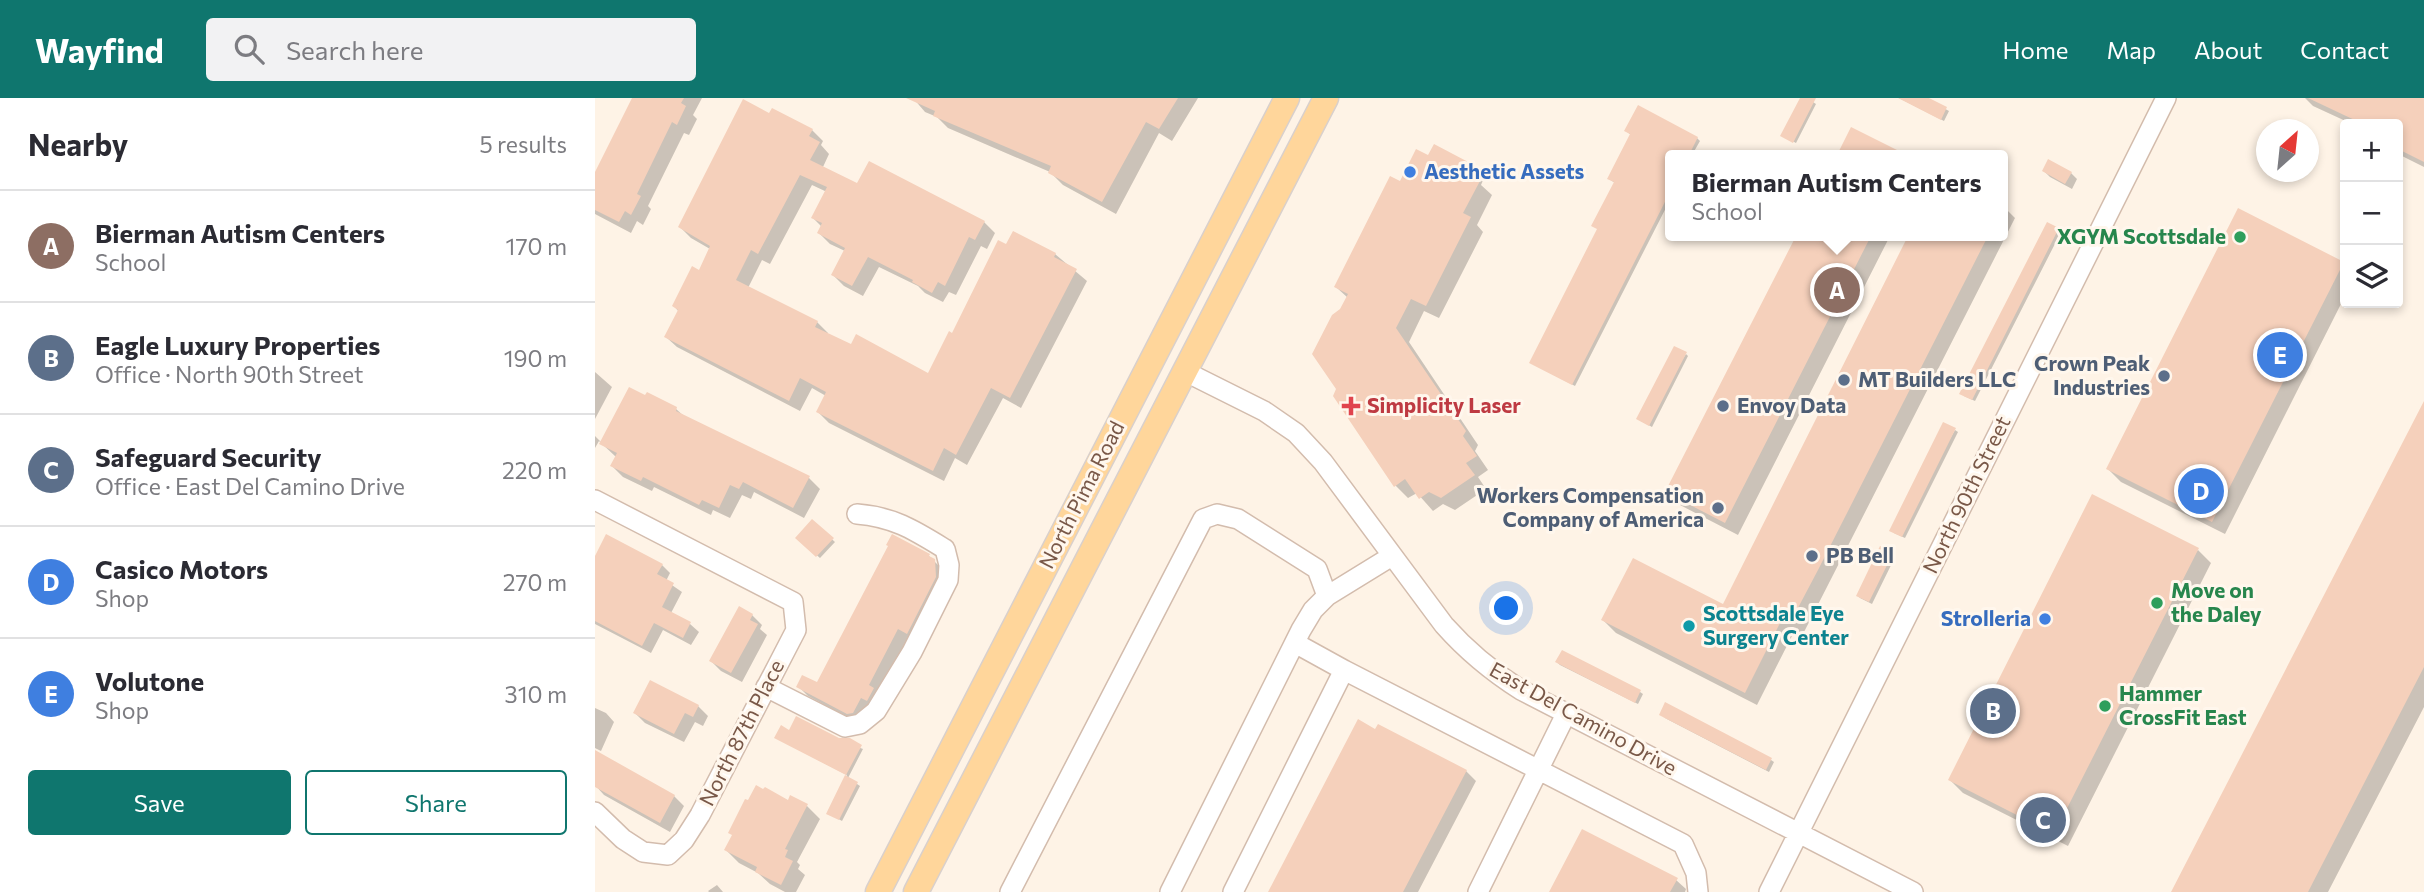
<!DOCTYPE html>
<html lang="en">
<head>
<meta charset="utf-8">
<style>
  :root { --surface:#fff; --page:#f2f2f3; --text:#2b2b33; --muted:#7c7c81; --line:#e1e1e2; --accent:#0f766e }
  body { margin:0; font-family:Commissioner,sans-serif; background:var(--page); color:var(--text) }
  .controls { position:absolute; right:21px; top:21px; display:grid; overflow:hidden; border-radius:7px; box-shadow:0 4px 10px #0003 }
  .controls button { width:63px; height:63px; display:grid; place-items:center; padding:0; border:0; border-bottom:2px solid var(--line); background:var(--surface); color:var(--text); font:35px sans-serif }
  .compass { position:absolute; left:1661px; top:21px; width:63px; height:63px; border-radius:50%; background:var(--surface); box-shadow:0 4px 10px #0003; rotate:27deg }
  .you { position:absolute; left:912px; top:511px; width:24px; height:24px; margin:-18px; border:5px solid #fff; border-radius:50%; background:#1a73e8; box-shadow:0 0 0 10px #1a73e833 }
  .badge { display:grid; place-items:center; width:46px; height:46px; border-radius:50%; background:var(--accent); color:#fff; font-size:23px; font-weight:700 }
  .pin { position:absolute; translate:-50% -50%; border:4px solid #fff; box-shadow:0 2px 7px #0006 }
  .popup { position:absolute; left:1070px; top:52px; width:343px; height:91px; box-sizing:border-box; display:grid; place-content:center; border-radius:7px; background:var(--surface); filter:drop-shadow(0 2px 5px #0005); font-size:23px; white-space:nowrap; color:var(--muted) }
  .popup b { font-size:26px; color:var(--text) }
  .popup::after { content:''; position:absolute; left:50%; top:100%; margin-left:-14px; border:14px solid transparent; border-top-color:var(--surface) }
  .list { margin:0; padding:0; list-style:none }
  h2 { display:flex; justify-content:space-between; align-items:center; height:91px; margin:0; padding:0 28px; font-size:30px }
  h2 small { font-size:23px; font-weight:400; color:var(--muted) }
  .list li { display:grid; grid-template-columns:46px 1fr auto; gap:21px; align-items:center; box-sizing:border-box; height:112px; padding:0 28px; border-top:2px solid var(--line) }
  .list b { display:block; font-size:26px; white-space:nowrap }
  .list p { margin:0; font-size:23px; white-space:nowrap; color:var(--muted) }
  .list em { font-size:23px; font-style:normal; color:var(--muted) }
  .actions { display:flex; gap:14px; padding:21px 28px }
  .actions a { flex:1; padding:16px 0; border:2px solid var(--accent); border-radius:7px; text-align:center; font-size:24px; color:var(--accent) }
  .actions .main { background:var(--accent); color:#fff }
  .icon { flex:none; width:38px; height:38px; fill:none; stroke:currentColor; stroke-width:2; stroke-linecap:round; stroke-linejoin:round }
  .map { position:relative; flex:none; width:1829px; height:794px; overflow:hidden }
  header { display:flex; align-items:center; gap:42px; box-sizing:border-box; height:98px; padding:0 35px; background:var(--accent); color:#fff }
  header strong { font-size:33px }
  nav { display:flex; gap:38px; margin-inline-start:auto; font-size:24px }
  .search { width:490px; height:63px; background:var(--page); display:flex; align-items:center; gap:18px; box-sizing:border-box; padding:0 24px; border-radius:7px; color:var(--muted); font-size:26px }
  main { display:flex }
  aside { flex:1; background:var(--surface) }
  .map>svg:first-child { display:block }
  .shadow { fill:#0003 }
  .building { fill:#f5d0bb }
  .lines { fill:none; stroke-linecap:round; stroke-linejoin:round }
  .minor-casing { stroke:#d3bcad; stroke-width:22 }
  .major-casing { stroke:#d9d0cc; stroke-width:27 }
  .minor { stroke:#fff; stroke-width:19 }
  .major { stroke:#ffd69b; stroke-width:24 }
  .shop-dot { fill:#3f7fe0; stroke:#fff7ed; stroke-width:2.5 }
  .leisure-dot { fill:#2e9e5b; stroke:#fff7ed; stroke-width:2.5 }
  .service-dot { fill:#5c6f8a; stroke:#fff7ed; stroke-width:2.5 }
  .health-dot { fill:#e0444e; stroke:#fff7ed; stroke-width:2.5 }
  .culture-dot { fill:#0f9aa8; stroke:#fff7ed; stroke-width:2.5 }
  .labels { text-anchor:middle; stroke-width:6; stroke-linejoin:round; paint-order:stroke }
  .shop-label { font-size:21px; font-weight:bold; fill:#366cbe; stroke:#fff7ed; text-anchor:start }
  .leisure-label { font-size:21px; font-weight:bold; fill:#27864d; stroke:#fff7ed; text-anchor:start }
  .service-label { font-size:21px; font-weight:bold; fill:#4e5e75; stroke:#fff7ed; text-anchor:start }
  .health-label { font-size:21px; font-weight:bold; fill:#be3a42; stroke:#fff7ed; text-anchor:start }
  .street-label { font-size:21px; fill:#795848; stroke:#fff7ed }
  .culture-label { font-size:21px; font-weight:bold; fill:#0d838f; stroke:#fff7ed; text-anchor:start }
</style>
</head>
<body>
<header>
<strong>Wayfind</strong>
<div class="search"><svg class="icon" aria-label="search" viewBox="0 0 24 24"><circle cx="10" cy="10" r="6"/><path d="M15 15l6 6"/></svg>Search here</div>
<nav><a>Home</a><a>Map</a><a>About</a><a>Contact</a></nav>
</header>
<main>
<aside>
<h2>Nearby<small>5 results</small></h2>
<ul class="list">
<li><span class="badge" style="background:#8d6e63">A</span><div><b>Bierman Autism Centers</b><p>School</p></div><em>170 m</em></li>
<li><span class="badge" style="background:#5c6f8a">B</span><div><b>Eagle Luxury Properties</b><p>Office · North 90th Street</p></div><em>190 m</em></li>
<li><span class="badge" style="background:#5c6f8a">C</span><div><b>Safeguard Security</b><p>Office · East Del Camino Drive</p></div><em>220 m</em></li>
<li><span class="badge" style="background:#3f7fe0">D</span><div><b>Casico Motors</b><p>Shop</p></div><em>270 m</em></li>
<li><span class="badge" style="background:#3f7fe0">E</span><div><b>Volutone</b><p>Shop</p></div><em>310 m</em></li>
</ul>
<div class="actions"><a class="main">Save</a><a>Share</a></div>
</aside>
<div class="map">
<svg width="1829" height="794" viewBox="0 0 1829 794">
  <rect width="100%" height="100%" fill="#fef3e6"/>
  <path class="shadow" d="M39 0H107L98 17 102 21 94 37 89 35 53 108 56 111 48 127 42 123 36 135 0 116V78Z
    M318 0H603L577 43 564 35 521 116 468 87 455 74 353 30 342 19 330 14Z
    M1207 0H1212L1221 6 1201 45 1188 38Z
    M1304 0H1330L1354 13 1349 23Z
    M1710 0H1829V69L1803 56V26H1757L1718 8Z
    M175 17 217 32 228 43 226 47 234 56 228 69 263 88 389 124 400 135 392 151 386 148 361 197 354 194 348 204 330 195 323 188 284 169 268 198 249 188 238 177 250 153 235 146 224 135 227 129 218 120 232 94 217 87 175 166 167 162 153 190 222 224 233 235 232 237 333 278 358 237 460 156 492 183 426 310 408 300 372 367 360 360 349 383 234 325 223 314 231 298 217 290 205 313 82 249 71 239 84 214 79 208 104 174 115 151 96 140 85 129Z
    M1031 33 1102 40 1105 43 1097 57H1076V100L980 288 936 265 1004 132 1020 85 1014 81 1036 37Z
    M834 60 876 67 889 80 886 87 897 97 882 127 888 134 844 220 829 213 814 244 883 347 880 353 893 372 883 379 891 391 860 412 848 406 838 413 822 395 813 400 800 387 743 291 746 212 753 200 741 189 806 86Z
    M1449 73 1476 75 1482 81 1477 91 1455 79Z
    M1408 108 1420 120 1208 536 1200 532 1162 607 1021 535 1008 522 1129 508 1315 138H1408Z
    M1453 126 1466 134 1380 303 1369 298Z
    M1203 138H1295L1143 437 1085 407 1072 394Z
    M1748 165 1750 168V198L1630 436 1526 384 1513 371Z
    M1091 256 1093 258 1057 329 1046 323Z
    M0 274 17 289 0 321Z
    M1829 307V609L1733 794H1578Z
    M81 311 90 319 214 380 225 391 209 420 159 394 156 401 147 397 135 420 118 412 116 417 59 389 57 393 28 379 17 368 21 359 4 343 0 350V338L6 344Z
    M1360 332 1363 334 1310 440 1299 435Z
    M217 423 240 444 225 460 202 440Z
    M1603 452 1616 465 1473 748 1368 695 1355 682Z
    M1297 456 1300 459 1277 506 1265 500 1263 498Z
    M334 458 349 473 322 545 313 540 283 597 263 625 213 598 203 588 222 587Z
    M0 461 67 467 75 475 71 483 87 494 76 515 95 526 104 534 96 547 68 532 56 555 0 526Z
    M144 510 157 517 167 527 165 531 172 537 147 584 126 573 116 563Z
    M967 554 1045 594 1048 596 1043 606 965 567 962 564Z
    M103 608 113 618 108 628 100 624 89 644 50 625 40 615Z
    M0 610 11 615 19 624 6 653 0 650Z
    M1068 619 1176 662 1179 664 1174 674Z
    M781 633 871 673 881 683 823 794H675Z
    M195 634 244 642 268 651 253 680 265 688 247 723 233 715 252 677 181 640Z
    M0 687 79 698 89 708 75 734 9 697Z
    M194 704 212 708 225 721 202 764 205 767 203 771 210 777 201 794H190L175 786 163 775 144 765 131 752Z
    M1081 782 1091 791 1090 794H956Z
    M122 787 128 794H114L113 793Z"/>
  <path class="building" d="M37 0H89L86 5 91 8 82 27 77 24 42 96 46 98 36 117 30 113 24 124 0 112V74Z
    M311 0H583L564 31 551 24 507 104 453 75 456 68 338 18 340 13Z
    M1205 0H1221L1198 45 1185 38Z
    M1303 0H1334L1352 9 1346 22Z
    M1713 0H1829V64L1803 51V26H1768Z
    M148 1 174 15 177 10 218 31 214 38 225 44 215 62 262 85 274 63 390 123 380 142 374 139 350 188 343 184 337 195 317 184 318 182 273 159 257 188 236 177 250 150 222 135 227 125 216 120 232 89 205 77 163 156 156 152 141 182 223 223 220 229 256 246 261 236 333 275 354 233 357 235 403 142 411 146 418 133 461 155 459 159 482 171 415 300 396 290 361 357 349 350 338 373 221 314 231 294 205 280 194 303 69 239 83 212 77 208 97 168 104 172 115 148 83 129Z
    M1043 7 1103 39 1094 57H1076V92L977 287 934 265 1002 131 996 128 1019 84 1012 81 1035 36 1029 33Z
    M1256 29 1312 57H1242Z
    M839 46 877 66 872 77 885 83 868 115 876 119 831 208 816 201 801 230 871 333 868 338 882 358 871 365 880 377 846 400 834 394 824 401 810 381 799 389 738 298 741 291 717 256 737 217 745 211 753 196 739 189 795 78 805 83 821 51 833 57Z
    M1453 61 1477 74 1470 86 1447 73Z
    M1643 110 1749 164 1617 424 1511 371Z
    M1452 124 1464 130 1377 302 1364 296Z
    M1201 138H1276L1130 425 1070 394Z
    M1313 138H1393L1223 472 1195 525 1187 521 1150 595 1006 522 1038 460 1128 506Z
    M1079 248 1092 254 1054 328 1041 321Z
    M34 289 50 297 52 294 82 309 81 313 215 378 198 410 148 384 144 391 135 387 124 410 107 402 104 407 48 379 46 383 15 368 22 355 4 346Z
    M1829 303V569L1713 794H1576Z
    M1348 324 1361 330 1307 439 1294 433Z
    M1497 396 1604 450 1459 736 1353 682Z
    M217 421 239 440 221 459 200 440Z
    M11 436 68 466 62 476 79 485 67 509 96 524 88 540 59 525 47 548 0 523V458Z
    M297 436 335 456 334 458 340 461 341 479 312 536 303 531 274 587 279 590 272 603 266 600 258 615 252 616 201 589 207 577 222 584 293 448 291 447Z
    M1285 448 1298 455 1274 504 1261 498Z
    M144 508 158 516 155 522 163 526 136 575 114 563Z
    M967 552 1046 592 1040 605 960 564Z
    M55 582 104 607 98 619 90 615 79 636 38 615Z
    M1070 604 1177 660 1171 672 1064 617Z
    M201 618 244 640H255L267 647 251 677 179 640 186 627 194 632Z
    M763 621 780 631 783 626 872 672 808 794H673Z
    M0 652 80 697 65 725 0 689Z
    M250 677 263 684 244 722 231 716Z
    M161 687 168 691 170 689 193 702 195 697 213 706 190 751 193 752 190 759 198 763 186 787 160 774 162 769 129 752 137 737 133 735 150 701 153 702Z
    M987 731 1083 780 1075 794H954Z"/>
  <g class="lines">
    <defs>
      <path id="minor" d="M589 273 669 313 701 335 728 364 849 527C872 553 896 573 926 592L1318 794
        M0 402 198 504 201 532 105 717 89 742 73 757 48 754 28 741 0 714
        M732 498 797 458
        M700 545 749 572
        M171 589 250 629 265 626 281 613 317 554 353 482 354 467 350 451C319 432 299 419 262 416
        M415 794 608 421 622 416 643 421 722 471 732 498 718 512 706 532 575 794
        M638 794 749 572 1088 746 1101 775 1103 794
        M883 794 971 616
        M1174 794 1571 0"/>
      <path id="major" d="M283 794 692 0
        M321 794 731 0"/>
    </defs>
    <use href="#minor" class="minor-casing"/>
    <use href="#major" class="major-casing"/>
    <use href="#minor" class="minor"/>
    <use href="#major" class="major"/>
  </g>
  <g class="shop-dot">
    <circle cx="815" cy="74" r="7"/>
    <circle cx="1450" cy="521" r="7"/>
  </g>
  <g class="leisure-dot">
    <circle cx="1645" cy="139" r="7"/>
    <circle cx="1562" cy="505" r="7"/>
    <circle cx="1510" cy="608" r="7"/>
  </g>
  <g class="service-dot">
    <circle cx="1569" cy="278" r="7"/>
    <circle cx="1249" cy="282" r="7"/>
    <circle cx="1128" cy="308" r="7"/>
    <circle cx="1123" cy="410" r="7"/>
    <circle cx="1217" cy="458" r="7"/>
  </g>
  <path class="health-dot" d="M752.5 297.5h7v7h7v7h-7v7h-7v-7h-7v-7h7z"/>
  <circle class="culture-dot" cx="1094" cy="528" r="7"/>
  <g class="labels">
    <g class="shop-label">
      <text x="829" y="81">Aesthetic Assets</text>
      <text x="1436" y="528" text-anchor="end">Strolleria</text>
    </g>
    <g class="leisure-label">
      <text x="1631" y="146" text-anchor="end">XGYM Scottsdale</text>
      <text x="1576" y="500">Move on<tspan x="1576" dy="24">the Daley</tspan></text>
      <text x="1524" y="603">Hammer<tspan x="1524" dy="24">CrossFit East</tspan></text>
    </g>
    <g class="service-label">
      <text x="1555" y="273" text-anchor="end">Crown Peak<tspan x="1555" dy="24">Industries</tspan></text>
      <text x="1263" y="289">MT Builders LLC</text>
      <text x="1142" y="315">Envoy Data</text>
      <text x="1109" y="405" text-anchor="end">Workers Compensation<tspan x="1109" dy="24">Company of America</tspan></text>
      <text x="1231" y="465">PB Bell</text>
    </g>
    <g class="health-label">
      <text x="772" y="315">Simplicity Laser</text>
    </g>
    <g class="street-label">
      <text transform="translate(487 397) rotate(-63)" y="7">North Pima Road</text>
      <text transform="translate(1372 397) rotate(-64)" y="7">North 90th Street</text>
      <text transform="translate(988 621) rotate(29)" y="7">East Del Camino Drive</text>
      <text transform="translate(147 635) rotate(-63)" y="7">North 87th Place</text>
    </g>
    <g class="culture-label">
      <text x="1108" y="523">Scottsdale Eye<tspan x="1108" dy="24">Surgery Center</tspan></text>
    </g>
  </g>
</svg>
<div class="controls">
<button>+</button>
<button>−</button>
<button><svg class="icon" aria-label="layers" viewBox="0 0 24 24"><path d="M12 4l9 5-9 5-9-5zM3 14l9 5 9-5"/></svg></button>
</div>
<svg class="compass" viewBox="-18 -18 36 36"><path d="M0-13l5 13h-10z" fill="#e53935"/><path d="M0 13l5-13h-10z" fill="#7c7c81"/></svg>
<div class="you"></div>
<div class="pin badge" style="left:1242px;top:192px;background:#8d6e63">A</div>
<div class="popup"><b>Bierman Autism Centers</b>School</div>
<div class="pin badge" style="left:1398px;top:613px;background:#5c6f8a">B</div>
<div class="pin badge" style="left:1448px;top:722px;background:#5c6f8a">C</div>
<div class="pin badge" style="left:1606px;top:393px;background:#3f7fe0">D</div>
<div class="pin badge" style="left:1685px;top:257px;background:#3f7fe0">E</div>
</div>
</main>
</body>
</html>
